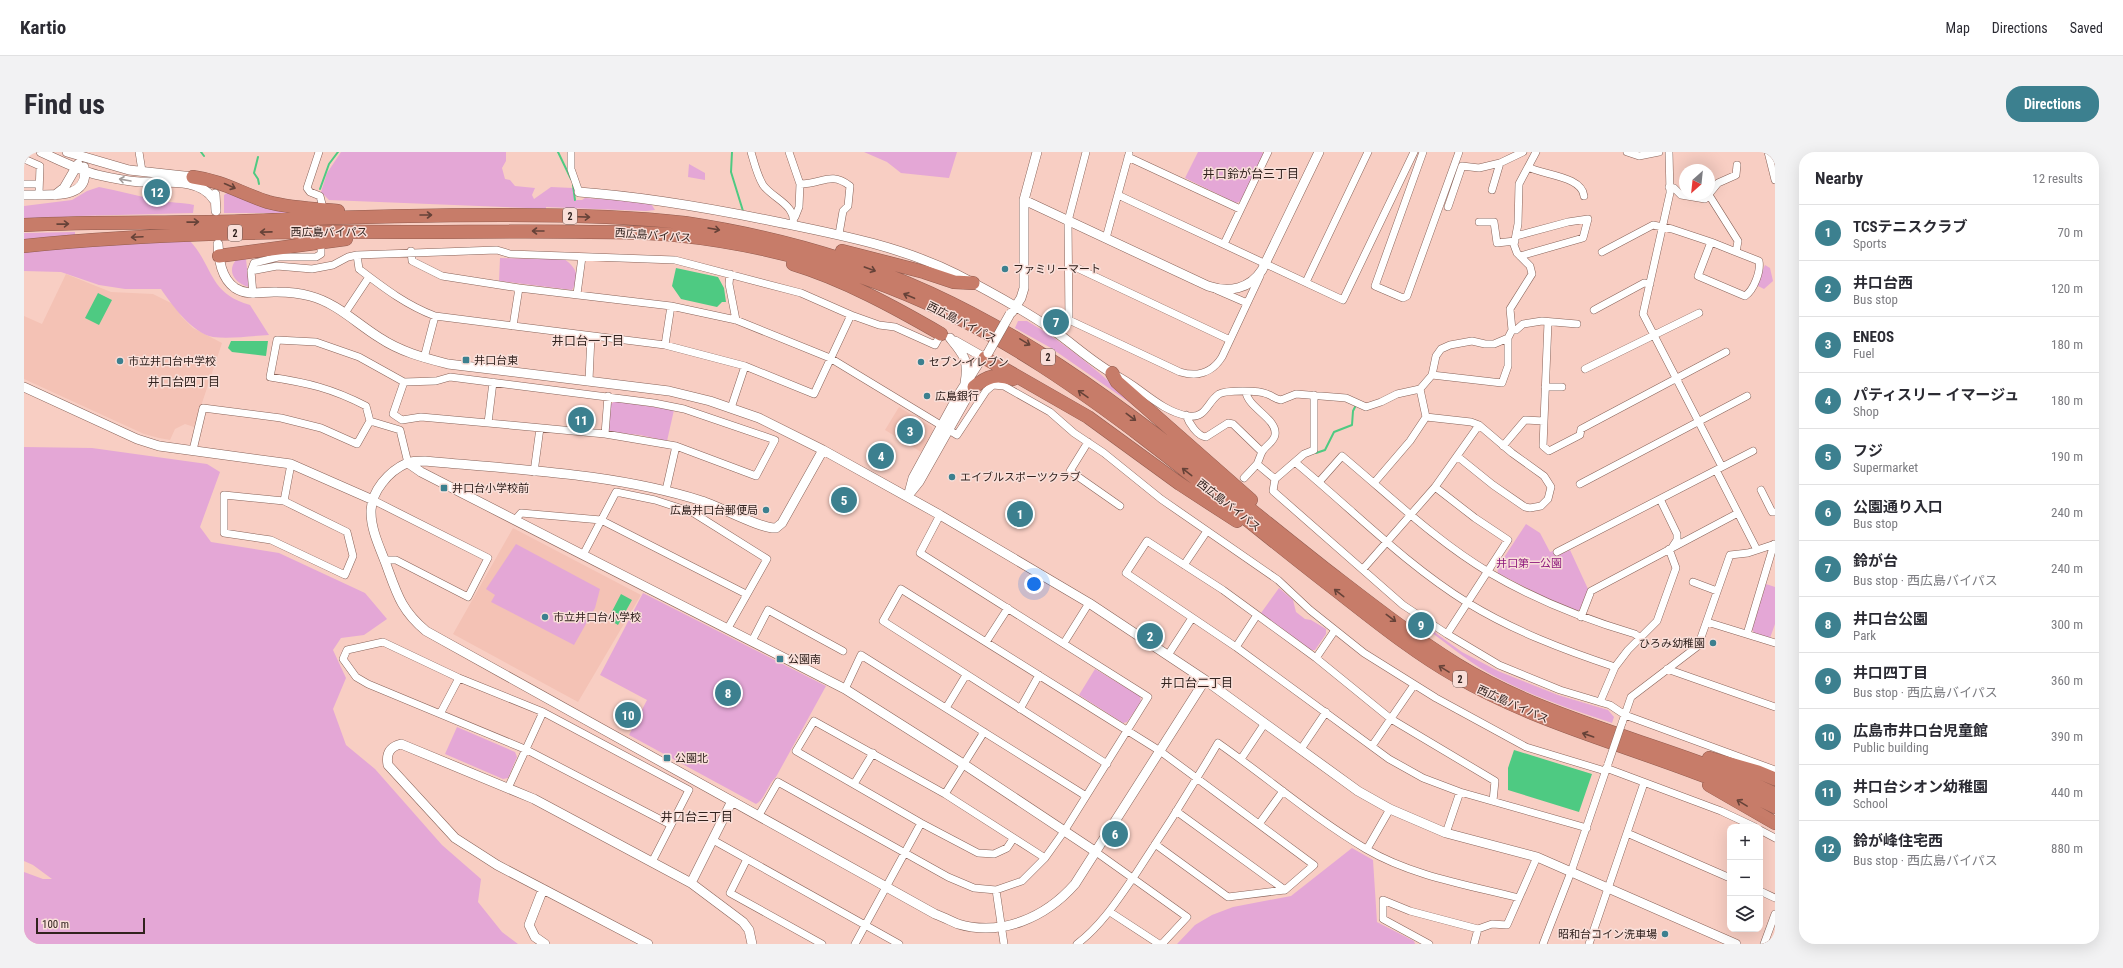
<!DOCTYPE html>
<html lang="en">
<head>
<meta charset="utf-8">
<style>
  :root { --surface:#fff; --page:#f2f2f3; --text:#2b2b33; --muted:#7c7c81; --line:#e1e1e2; --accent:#3c808f }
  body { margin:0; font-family:"Roboto Condensed","Noto Sans JP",sans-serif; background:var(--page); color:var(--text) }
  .controls { position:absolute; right:12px; bottom:12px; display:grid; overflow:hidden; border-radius:8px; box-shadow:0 4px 16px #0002 }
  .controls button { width:36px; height:36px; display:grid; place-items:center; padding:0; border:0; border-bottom:1px solid var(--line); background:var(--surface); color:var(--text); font:20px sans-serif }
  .compass { position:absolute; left:1655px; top:12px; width:36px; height:36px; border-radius:50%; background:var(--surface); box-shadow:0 4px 16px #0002; rotate:207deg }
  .scale { position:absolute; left:12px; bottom:10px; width:109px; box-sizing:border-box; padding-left:4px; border:2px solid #31221e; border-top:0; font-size:11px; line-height:14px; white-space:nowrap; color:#31221e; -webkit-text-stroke:3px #f9dfd9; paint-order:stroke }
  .you { position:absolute; left:1010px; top:432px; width:14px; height:14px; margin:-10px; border:3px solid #fff; border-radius:50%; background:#1a73e8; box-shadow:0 0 0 6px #1a73e833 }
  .badge { display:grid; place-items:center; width:26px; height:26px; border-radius:50%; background:var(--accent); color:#fff; font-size:13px; font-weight:700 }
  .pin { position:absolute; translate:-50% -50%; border:2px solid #fff; box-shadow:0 1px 4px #0006 }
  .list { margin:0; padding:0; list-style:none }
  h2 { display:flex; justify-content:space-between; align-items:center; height:52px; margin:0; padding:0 16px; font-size:17px }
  h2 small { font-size:13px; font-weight:400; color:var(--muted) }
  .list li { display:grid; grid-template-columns:26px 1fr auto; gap:12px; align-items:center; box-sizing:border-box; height:56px; padding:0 16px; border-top:1px solid var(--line) }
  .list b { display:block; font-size:15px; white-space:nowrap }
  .list p { margin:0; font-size:13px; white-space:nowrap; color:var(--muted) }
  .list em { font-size:13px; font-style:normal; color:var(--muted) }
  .icon { flex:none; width:22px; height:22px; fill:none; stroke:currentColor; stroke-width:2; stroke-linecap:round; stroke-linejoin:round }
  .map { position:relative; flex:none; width:1751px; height:792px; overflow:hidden; border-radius:16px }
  header { display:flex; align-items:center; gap:24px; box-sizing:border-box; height:56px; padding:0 20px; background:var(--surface); border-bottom:1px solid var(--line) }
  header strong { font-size:19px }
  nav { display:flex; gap:22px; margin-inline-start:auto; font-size:14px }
  .intro { display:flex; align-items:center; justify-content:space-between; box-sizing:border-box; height:96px; padding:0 24px }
  h1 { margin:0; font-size:28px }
  .button { padding:10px 18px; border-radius:16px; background:var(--accent); color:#fff; font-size:14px; font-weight:700 }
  main { display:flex; gap:24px; padding:0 24px }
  aside { flex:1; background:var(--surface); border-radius:16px; box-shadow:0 4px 16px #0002 }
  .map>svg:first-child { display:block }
  .built { fill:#f4c2b5 }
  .green { fill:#e4a7d6 }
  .water { fill:#4eca82 }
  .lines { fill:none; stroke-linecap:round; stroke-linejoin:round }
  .stream { stroke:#4eca82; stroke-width:2 }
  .minor-casing { stroke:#886359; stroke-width:8 }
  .tertiary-casing { stroke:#886359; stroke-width:10 }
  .motorway-casing { stroke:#925c4f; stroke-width:14 }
  .minor { stroke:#fff; stroke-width:7 }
  .tertiary { stroke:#fff; stroke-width:9 }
  .motorway { stroke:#c77c69; stroke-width:13 }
  .minor-bridge-casing { stroke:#886359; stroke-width:8; stroke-linecap:butt }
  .tertiary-bridge-casing { stroke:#886359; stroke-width:10; stroke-linecap:butt }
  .minor-bridge { stroke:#fff; stroke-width:7 }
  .tertiary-bridge { stroke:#fff; stroke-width:9 }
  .oneway { stroke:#a29c9a }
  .oneway2 { stroke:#664238 }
  .poi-dot { fill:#3c808f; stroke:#f9dfd9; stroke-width:1.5 }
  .labels { text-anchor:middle; stroke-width:3; stroke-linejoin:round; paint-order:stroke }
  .shield { fill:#f9dfd9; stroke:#6d5b56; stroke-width:1 }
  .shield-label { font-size:10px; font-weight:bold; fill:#31221e }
  .street-label { font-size:11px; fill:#31221e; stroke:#f9dfd9 }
  .poi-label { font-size:11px; fill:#31221e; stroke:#f9dfd9; text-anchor:start }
  .park-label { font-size:11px; fill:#8e1b7e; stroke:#f9dfd9 }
  .neighbourhood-label { font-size:12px; fill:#31221e; stroke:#f9dfd9 }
</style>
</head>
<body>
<header>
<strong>Kartio</strong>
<nav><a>Map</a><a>Directions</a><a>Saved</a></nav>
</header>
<div class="intro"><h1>Find us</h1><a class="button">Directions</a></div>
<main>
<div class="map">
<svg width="1751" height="792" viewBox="0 0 1751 792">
  <rect width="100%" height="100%" fill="#f8cec3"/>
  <path class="built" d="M42 122 87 140 129 142 151 153 157 164 169 176 198 191 170 275 161 272 151 277 146 288 135 286 120 282 0 227V164L18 172Z
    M875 255 908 275 909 280 897 300 861 278Z
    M489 376 617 443 554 550 429 482Z"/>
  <path class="green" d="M317 0H482V9L478 16 481 27 486 28 491 34 511 36 508 43 510 47 527 35 549 36 551 48H558L561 46 626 50 631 58 622 59 522 55V57L504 56 305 48 297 40 303 21Z
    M840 0H933L925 26 877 21 863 10Z
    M1174 0H1238L1240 2 1217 49 1212 51 1161 26Z
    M665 12 681 21V28L664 25Z
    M75 35C96 39 115 44 136 49 147 51 158 50 170 53L169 61 55 64 0 68V54L48 48 63 39Z
    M207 38 284 61H200V43Z
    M51 80V83L0 88V81Z
    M166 89C190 115 184 141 226 153L245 183C227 184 206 187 189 185 168 181 148 153 137 137H101L75 133 37 120 0 119V100L43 95Z
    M476 106 540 107C552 115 557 125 548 138L475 129Z
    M222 107 225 135C212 132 202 120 212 108Z
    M1741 113 1746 116 1749 129 1740 137 1732 133Z
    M994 169H1003C1045 193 1080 224 1115 257L1027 196 991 176Z
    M591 249 650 258 643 289 616 283 586 280 584 276 587 252Z
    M0 295 68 296 183 312 196 320 176 375 187 390 255 401 341 441 363 467 340 483 317 486 309 498 322 526 309 557 322 593 351 617 418 693 457 727 454 750 478 780 494 792H0V720L19 727H28L9 713 0 709Z
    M1502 372 1516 381 1526 400 1529 399 1532 404 1546 398 1564 437 1557 457 1552 459 1518 444 1474 421 1473 416Z
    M492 392 576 437 571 456 550 493 467 450 471 443 462 437Z
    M1742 432 1751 435V472L1746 486 1730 481 1728 477Z
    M1255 436 1269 448 1272 460 1281 467 1287 468 1302 477V482L1291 498H1287L1237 461Z
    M619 441 802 534 752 625C744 632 741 647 732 652L605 583 623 548 576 523Z
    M1406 477 1438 500 1474 519 1534 543 1584 558 1590 565 1588 571C1549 558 1510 545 1472 525 1449 513 1428 496 1407 480Z
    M1071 517 1116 544 1117 550 1103 570 1099 571 1055 543Z
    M433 575 491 600 493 605 484 626 479 627 421 602Z
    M1328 696 1349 708 1353 770 1390 789 1391 792H1153L1171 773 1188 763 1209 755 1267 744Z"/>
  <path class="water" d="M652 116 694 125 700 136 702 150H698L693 155 657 147 648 134Z
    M74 141 88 148 75 173 61 166Z
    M207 189H244L242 204 208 200 204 196Z
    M597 442 608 448 594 473 584 467Z
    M1490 598 1568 622 1555 660 1484 638V616Z"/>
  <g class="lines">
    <path class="stream" d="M177 0 180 4
      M534 0 547 27
      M708 0 707 20 719 59
      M234 5 230 21 234 27 235 32
      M549 33 551 48
      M296 37 305 12 314 0
      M1292 301 1301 298 1310 280 1328 273 1329 259 1332 253"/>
    <defs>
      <path id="minor" d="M115 0 118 19
        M295 0 283 36 286 40 296 44 298 52
        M547 0V17L555 40
        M727 0C730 10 733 23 739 33 749 47 773 53 769 73
        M765 0 776 32 775 55 771 65
        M1062 0 1044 69 1045 168 1156 220C1173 225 1188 221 1198 205L1236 124
        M1399 0 1351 134 1379 146 1383 144 1435 0
        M1603 0 1615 4 1635 0
        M1645 0 1646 41 1619 162 1698 315
        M1744 0 1751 28
        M1104 5 1216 57
        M0 7 16 14 15 42
        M1476 11 1499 0
        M1504 15C1519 23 1558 24 1560 44
        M0 32H15
        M776 32C799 32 806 19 826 34L824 54 819 59 815 82
        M1645 35 1650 36 1657 43 1681 47 1694 31 1712 23 1713 13
        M1094 43 1319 148 1390 0
        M1685 43 1714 89 1712 100 1735 109C1737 119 1730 138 1721 144L1674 124 1687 90 1712 100
        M1424 55 1438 14 1455 16 1476 11 1468 38
        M1455 70H1470L1473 91 1491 89
        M1492 84 1544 70 1564 67 1559 86 1496 104
        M1082 86 1105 2
        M1200 92 1244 0
        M387 99 388 109 418 124 495 136 647 154 712 168 806 206 933 283 962 239 969 233 980 234 1026 260 1050 281 1080 301 1137 347 1254 428 1286 458 1340 501 1412 546 1502 595 1581 619
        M1578 100 1629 73 1648 77 1687 90
        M333 103 335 117C360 136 382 153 411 164L641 193 721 214 790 242 827 163
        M1044 116H1053L1206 188
        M227 119 253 114 288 117 309 113 324 105 333 103 473 98 486 102 651 108 777 141 827 163 855 173 871 175 911 193 917 182
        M706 122 705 132 712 168
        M1282 130 1344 0
        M1193 138 1223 151
        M229 142 227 119 230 111 254 105H292L297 102V95
        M553 142 558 105
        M1570 158 1620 131 1626 132
        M321 161 345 125
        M1524 170 1519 294 1525 299 1556 283 1557 277 1702 200
        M489 174 495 136
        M1488 178H1492L1499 172 1518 169 1553 172
        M641 193 647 154
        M400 206 411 164
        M1561 217 1675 161
        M1090 222C1115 233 1135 259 1164 264 1182 267 1183 250 1195 242 1202 238 1235 238 1243 242 1249 244 1251 247 1257 248L1272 242 1322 246 1342 255 1357 250 1373 242 1396 237 1408 223 1412 204 1417 197 1426 193 1448 189 1461 192H1470L1484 186 1488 178 1486 157 1508 122 1506 114 1493 101 1490 93 1494 72 1495 32 1512 0
        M1408 223 1478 231 1484 214V186
        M565 228 567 184
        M1521 235H1538
        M1222 240C1224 256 1254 267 1251 283 1250 290 1241 294 1238 300 1236 304 1235 308 1233 312L1251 327 1280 302 1290 298V243
        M707 256 721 214
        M1162 263C1165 271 1173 284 1182 285L1204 271 1209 272 1238 300
        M1402 265 1447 270 1455 273 1488 301 1520 324 1527 335 1524 347 1517 354 1506 356 1501 355 1469 333 1433 304
        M346 269 376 278 384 311
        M464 271 469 230
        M581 282 584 244
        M1064 290 1046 319 1096 354
        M1479 294 1501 268 1520 269
        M169 298 179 256 257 266 297 276 333 292 346 269 342 254C307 236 284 231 246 225L253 188 292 190 335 205 380 230 412 229 426 225 630 251 660 257 751 288 732 324 652 294 581 282 464 271 397 265 378 268 369 262 380 230
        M1272 311C1329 358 1381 412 1444 451 1490 479 1540 498 1591 515
        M1692 318 1733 398
        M510 320 516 276
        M1220 326 1233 312
        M1251 327 1249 339 1379 453 1423 482 1475 513 1536 538 1586 553 1601 563 1751 618
        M1295 330 1318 304C1366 344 1412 389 1466 421 1512 448 1560 467 1611 482L1616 486
        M1350 331 1386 289 1402 265 1396 237
        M1556 332 1723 244
        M1411 335 1451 366 1484 388 1423 482
        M642 338 652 294
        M1737 338 1748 360H1751
        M200 343 260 349 323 380 329 404 321 423 247 388 200 381Z
        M1636 347 1653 382V388L1649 394
        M349 348 464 406 444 445 372 408H360
        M260 349 267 312
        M491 368 497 361 577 368 722 442
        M1533 400 1729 299
        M559 403 592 340 631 348 668 360 743 407 704 476
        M1160 413 1183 379
        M1339 417 1411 335 1455 273
        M1669 430 1693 439
        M1557 465 1567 439 1714 361
        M1683 470 1751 491
        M1723 482 1750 392
        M728 489 744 458 819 499
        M962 490 984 456
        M1040 491 1065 451
        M1212 495 1233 463
        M1144 503 1168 466
        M1292 506 1311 478
        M1643 517 1751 555
        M821 537 837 503 1062 644
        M1576 550 1591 515 1604 498 1633 469 1652 416 1645 397
        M922 556 942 523
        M996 557 1015 523
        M416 562 435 526
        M1598 571 1607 545 1674 494 1706 403 1724 401 1751 392
        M1348 594 1390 533
        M1277 597 1302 560
        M1217 607 1241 571
        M1083 612 859 469 877 437 1136 599 1290 713 1261 738 1204 745 1131 692
        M1582 616 1697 659 1731 675
        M830 632 849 601
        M484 636 519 560
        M921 642 960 580
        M1469 649 1471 629 1367 567 1292 506 1199 438 1123 389 1102 421 1212 495 1365 607 1399 626 1436 640 1563 676
        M1152 659 1261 738
        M735 663 754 630 924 725 950 736 972 738 998 729 1021 706 1041 678 1124 545 896 401 916 363
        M1235 672 1259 639
        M1736 678 1751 686
        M1422 681 1436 640
        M1603 681 1706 726
        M989 687 983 696 970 702 954 701 897 671 772 599 790 569 921 642 1021 706
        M689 688 875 792
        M1343 697 1366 657
        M1072 700 1163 765 1138 792
        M723 707 706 741 798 792
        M628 710 665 638 519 560 435 526 359 490 323 498 319 507 332 525 344 532 503 598 647 673
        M972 738 980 792
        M1736 739 1751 746
        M1086 760 1135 792
        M831 792 897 671
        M1053 792C1078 773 1095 746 1113 720 1141 678 1168 635 1194 591 1244 626 1290 666 1342 697 1388 724 1444 733 1495 746
        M1405 792 1359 767V748L1386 759 1454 777 1468 772 1483 773 1513 705
        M1450 792 1454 777
        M1519 792 1547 720 1583 615
        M1565 792 1620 631
        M1740 792 1751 762"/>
      <path id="tertiary" d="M17 0C35 8 54 18 74 23 87 26 102 29 116 30 139 31 176 25 190 48
        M43 0 105 18 169 25 174 27
        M555 40C623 45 691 57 758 71 817 83 878 95 932 122 965 139 998 157 1029 178 1049 192 1067 209 1088 221
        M191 42 192 59
        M0 43C22 42 67 50 60 15
        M31 43 40 36 54 12
        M1000 48 1184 134C1205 141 1226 137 1238 118L1295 0
        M194 92C195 108 197 126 211 136 225 145 238 139 253 140 264 140 275 141 286 144 313 151 333 172 356 186 377 200 401 206 424 212L645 239 686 249 735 266 799 298 916 363 1065 451 1181 528 1334 639 1366 657 1422 681 1513 705 1712 792
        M988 160 997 146 1000 136V48L1013 0
        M926 186C940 203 945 208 941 231
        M931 189 961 206
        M0 235 113 287 135 294 267 312 349 348
        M799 298 758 371 752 376C739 378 695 354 678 349 589 321 494 318 401 309 396 309 388 309 383 311 365 319 347 339 347 360 347 378 356 396 362 412 373 442 377 458 402 479L911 762C919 765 927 769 934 772 978 785 1022 765 1051 732L1181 528
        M384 311 397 320 821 537 941 613 1072 700
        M887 340 895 330 951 231
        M884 345 889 326 935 242 954 212 963 202
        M667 731 708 649
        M519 737 505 773 511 785 521 792
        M624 792 473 713 431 686 364 613C362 602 365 595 377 592L510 647 667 731 719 770 725 778 728 792"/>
      <path id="motorway" d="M169 25C199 29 216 41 244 50 266 56 290 57 314 59
        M0 73C83 69 166 72 249 68 326 65 402 63 479 63 539 63 601 64 661 71 714 79 768 91 820 108 1008 167 1148 297 1300 416 1343 449 1386 483 1432 512 1531 573 1648 592 1751 642
        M0 94C127 81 255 79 383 80 444 80 504 79 565 80 594 80 623 80 651 83 781 96 909 143 1018 214 1120 280 1212 361 1308 435 1348 466 1388 499 1432 524 1532 582 1648 603 1751 655
        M818 99 900 120 930 130 949 131
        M195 104 322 87
        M769 112C819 127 872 156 917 182
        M961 206 1064 265 1156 332 1213 369
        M1088 221 1093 230 1227 348
        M950 235C963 224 973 221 989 227
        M1685 606 1734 620 1751 627
        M1685 633 1751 671"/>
    </defs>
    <use href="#minor" class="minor-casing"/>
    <use href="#tertiary" class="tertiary-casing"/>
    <use href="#motorway" class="motorway-casing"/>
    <use href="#minor" class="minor"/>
    <use href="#tertiary" class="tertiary"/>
    <use href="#motorway" class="motorway"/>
    <defs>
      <path id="minor-bridge" d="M1584 612 1598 571"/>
      <path id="tertiary-bridge" d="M964 201 986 162"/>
    </defs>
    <use href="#minor-bridge" class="minor-bridge-casing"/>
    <use href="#tertiary-bridge" class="tertiary-bridge-casing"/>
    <use href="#minor-bridge" class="minor-bridge"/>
    <use href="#tertiary-bridge" class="tertiary-bridge"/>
  </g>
  <defs><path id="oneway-shaft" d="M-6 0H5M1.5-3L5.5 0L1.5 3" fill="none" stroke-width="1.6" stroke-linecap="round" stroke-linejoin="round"/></defs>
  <use class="oneway" href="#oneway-shaft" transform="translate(101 28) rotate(-170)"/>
  <g class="oneway2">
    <use href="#oneway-shaft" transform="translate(206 34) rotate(24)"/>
    <use href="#oneway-shaft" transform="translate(402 63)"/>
    <use href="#oneway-shaft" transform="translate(560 65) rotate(2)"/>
    <use href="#oneway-shaft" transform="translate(169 70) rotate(-1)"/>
    <use href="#oneway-shaft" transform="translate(39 72) rotate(-1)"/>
    <use href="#oneway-shaft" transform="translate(690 77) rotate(10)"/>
    <use href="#oneway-shaft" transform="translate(514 79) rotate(-180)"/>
    <use href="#oneway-shaft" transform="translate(242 80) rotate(179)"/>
    <use href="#oneway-shaft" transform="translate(113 85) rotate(177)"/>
    <use href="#oneway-shaft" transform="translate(846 117) rotate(20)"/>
    <use href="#oneway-shaft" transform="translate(885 144) rotate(-157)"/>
    <use href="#oneway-shaft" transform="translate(1001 190) rotate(31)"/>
    <use href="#oneway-shaft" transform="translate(1059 242) rotate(-145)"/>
    <use href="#oneway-shaft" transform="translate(1107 265) rotate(37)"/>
    <use href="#oneway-shaft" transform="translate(1163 320) rotate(-142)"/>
    <use href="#oneway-shaft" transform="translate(1315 441) rotate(-142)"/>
    <use href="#oneway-shaft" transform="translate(1367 466) rotate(37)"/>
    <use href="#oneway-shaft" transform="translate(1420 517) rotate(-148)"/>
    <use href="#oneway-shaft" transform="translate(1564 583) rotate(-161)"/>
    <use href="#oneway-shaft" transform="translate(1718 651) rotate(-149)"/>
  </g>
  <g class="poi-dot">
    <circle cx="981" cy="117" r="4"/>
    <rect x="438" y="204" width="8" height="8" rx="2"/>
    <circle cx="96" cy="209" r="4"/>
    <circle cx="897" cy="210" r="4"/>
    <circle cx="903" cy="244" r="4"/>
    <circle cx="928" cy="325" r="4"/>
    <rect x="416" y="332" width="8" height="8" rx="2"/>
    <circle cx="742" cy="358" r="4"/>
    <circle cx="521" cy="465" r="4"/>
    <circle cx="1689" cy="491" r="4"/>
    <rect x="752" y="503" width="8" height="8" rx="2"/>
    <rect x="639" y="602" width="8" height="8" rx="2"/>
    <circle cx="1641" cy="782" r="4"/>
  </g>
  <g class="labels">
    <g class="shield">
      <rect x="539" y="56" width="14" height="16" rx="3"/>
      <rect x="204" y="73" width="14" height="16" rx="3"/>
      <rect x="1017" y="197" width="14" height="16" rx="3"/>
      <rect x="1429" y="519" width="14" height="16" rx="3"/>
    </g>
    <g class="shield-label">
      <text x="546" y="68">2</text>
      <text x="211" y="85">2</text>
      <text x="1024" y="209">2</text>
      <text x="1436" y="531">2</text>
    </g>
    <g class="street-label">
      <text x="305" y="84">西広島バイパス</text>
      <text transform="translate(629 83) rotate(4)" y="4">西広島バイパス</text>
      <text transform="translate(938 170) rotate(27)" y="4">西広島バイパス</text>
      <text transform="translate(1205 353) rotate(38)" y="4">西広島バイパス</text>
      <text transform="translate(1489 552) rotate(24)" y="4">西広島バイパス</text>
    </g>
    <g class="poi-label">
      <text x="989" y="121">ファミリーマート</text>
      <text x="450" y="212">井口台東</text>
      <text x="104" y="213">市立井口台中学校</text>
      <text x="905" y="214">セブン-イレブン</text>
      <text x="911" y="248">広島銀行</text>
      <text x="936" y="329">エイブルスポーツクラブ</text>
      <text x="428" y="340">井口台小学校前</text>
      <text x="734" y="362" text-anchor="end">広島井口台郵便局</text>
      <text x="529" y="469">市立井口台小学校</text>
      <text x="1681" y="495" text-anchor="end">ひろみ幼稚園</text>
      <text x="764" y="511">公園南</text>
      <text x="651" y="610">公園北</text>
      <text x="1633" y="786" text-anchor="end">昭和台コイン洗車場</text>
    </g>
    <g class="park-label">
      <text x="1505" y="415">井口第一公園</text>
    </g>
    <g class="neighbourhood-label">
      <text x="1227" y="26">井口鈴が台三丁目</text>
      <text x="564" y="193">井口台一丁目</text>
      <text x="160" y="234">井口台四丁目</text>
      <text x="1173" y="535">井口台二丁目</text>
      <text x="673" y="669">井口台三丁目</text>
    </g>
  </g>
</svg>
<div class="controls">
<button>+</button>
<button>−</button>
<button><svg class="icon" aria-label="layers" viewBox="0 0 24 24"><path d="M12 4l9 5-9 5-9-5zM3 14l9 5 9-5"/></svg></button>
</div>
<svg class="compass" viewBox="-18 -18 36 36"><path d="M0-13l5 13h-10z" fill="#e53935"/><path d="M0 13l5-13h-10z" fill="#7c7c81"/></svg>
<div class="scale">100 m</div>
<div class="you"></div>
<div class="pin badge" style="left:996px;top:362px">1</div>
<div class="pin badge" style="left:1126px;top:484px">2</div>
<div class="pin badge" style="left:886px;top:279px">3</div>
<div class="pin badge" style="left:857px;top:304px">4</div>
<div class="pin badge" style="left:820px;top:348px">5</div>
<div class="pin badge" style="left:1091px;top:682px">6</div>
<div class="pin badge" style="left:1032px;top:170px">7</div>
<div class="pin badge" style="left:704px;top:541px">8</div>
<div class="pin badge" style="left:1397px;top:473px">9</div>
<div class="pin badge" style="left:604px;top:563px">10</div>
<div class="pin badge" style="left:557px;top:268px">11</div>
<div class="pin badge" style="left:133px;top:40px">12</div>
</div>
<aside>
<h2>Nearby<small>12 results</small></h2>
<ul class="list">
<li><span class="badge">1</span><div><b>TCSテニスクラブ</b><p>Sports</p></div><em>70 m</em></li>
<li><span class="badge">2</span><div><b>井口台西</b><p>Bus stop</p></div><em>120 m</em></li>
<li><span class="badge">3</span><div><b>ENEOS</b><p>Fuel</p></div><em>180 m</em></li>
<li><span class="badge">4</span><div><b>パティスリー イマージュ</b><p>Shop</p></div><em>180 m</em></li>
<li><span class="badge">5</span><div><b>フジ</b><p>Supermarket</p></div><em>190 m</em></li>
<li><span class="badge">6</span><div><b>公園通り入口</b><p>Bus stop</p></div><em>240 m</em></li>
<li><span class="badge">7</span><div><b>鈴が台</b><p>Bus stop · 西広島バイパス</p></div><em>240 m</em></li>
<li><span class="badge">8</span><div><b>井口台公園</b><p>Park</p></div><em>300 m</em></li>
<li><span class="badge">9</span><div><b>井口四丁目</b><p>Bus stop · 西広島バイパス</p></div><em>360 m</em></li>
<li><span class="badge">10</span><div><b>広島市井口台児童館</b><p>Public building</p></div><em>390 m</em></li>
<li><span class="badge">11</span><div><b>井口台シオン幼稚園</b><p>School</p></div><em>440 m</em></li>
<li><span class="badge">12</span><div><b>鈴が峰住宅西</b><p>Bus stop · 西広島バイパス</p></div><em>880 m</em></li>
</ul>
</aside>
</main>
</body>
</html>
